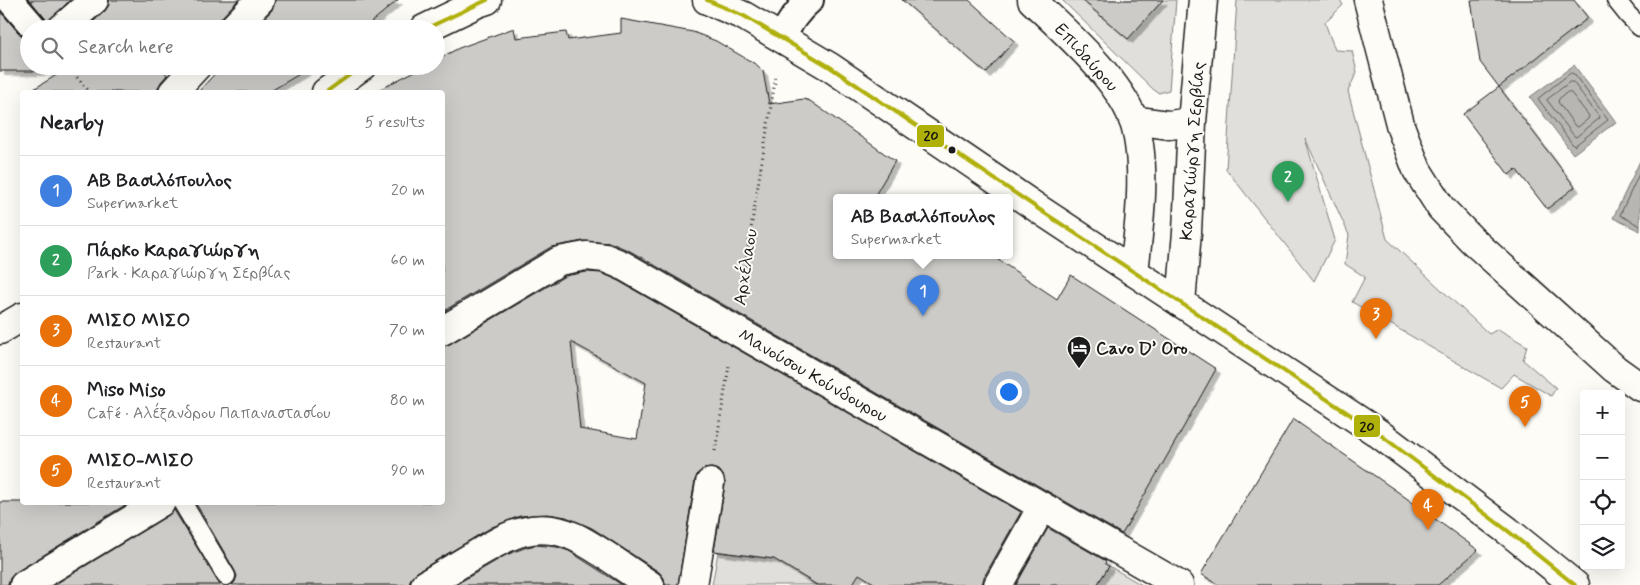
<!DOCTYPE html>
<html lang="en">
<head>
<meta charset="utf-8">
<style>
  :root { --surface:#fff; --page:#f6f6f6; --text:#202124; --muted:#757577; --line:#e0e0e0; --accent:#0f766e }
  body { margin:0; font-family:Mynerve,sans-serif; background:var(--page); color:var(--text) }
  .controls { position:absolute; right:15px; bottom:15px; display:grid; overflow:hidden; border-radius:5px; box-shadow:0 5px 20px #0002 }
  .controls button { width:45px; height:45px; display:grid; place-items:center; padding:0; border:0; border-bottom:1px solid var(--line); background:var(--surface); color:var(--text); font:25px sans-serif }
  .you { position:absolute; left:1008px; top:391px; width:18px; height:18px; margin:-12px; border:4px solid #fff; border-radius:50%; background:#1a73e8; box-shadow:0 0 0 8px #1a73e833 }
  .badge { display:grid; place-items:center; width:32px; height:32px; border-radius:50%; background:var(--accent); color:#fff; font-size:16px; font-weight:700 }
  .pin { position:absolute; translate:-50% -41px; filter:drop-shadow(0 1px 2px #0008) }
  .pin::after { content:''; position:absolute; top:26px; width:18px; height:15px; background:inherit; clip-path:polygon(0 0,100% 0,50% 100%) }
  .popup { position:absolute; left:833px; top:194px; width:180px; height:65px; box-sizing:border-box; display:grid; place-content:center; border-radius:5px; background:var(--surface); filter:drop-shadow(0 1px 4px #0005); font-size:16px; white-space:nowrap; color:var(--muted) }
  .popup b { font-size:19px; color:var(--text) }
  .popup::after { content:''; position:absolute; left:50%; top:100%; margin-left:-10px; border:10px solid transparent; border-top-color:var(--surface) }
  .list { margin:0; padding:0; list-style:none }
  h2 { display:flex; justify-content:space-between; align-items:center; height:65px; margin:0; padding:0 20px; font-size:21px }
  h2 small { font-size:16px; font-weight:400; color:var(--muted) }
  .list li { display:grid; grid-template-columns:32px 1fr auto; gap:15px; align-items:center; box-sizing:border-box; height:70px; padding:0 20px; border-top:1px solid var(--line) }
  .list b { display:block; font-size:19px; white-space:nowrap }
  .list p { margin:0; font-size:16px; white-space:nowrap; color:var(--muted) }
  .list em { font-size:16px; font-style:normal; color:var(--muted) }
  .icon { flex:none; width:28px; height:28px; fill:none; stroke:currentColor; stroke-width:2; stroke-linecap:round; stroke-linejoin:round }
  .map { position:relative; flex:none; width:1640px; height:585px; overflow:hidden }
  .search { position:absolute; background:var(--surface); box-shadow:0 5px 20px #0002; left:20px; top:20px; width:425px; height:55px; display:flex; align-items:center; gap:12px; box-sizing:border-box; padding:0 18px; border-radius:28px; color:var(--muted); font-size:19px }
  .panel { position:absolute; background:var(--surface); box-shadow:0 5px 20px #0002; left:20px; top:90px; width:425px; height:415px; border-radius:5px }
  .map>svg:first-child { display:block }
  .green { fill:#e0dfdb; stroke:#7e7e7c }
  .water { fill:#b7b6b2; stroke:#797876 }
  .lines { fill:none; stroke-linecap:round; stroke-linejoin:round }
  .shore { stroke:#5a5a58; stroke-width:1 }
  .building { fill:#cccbc8; stroke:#1c1c1c; fill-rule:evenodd; filter:url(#shadow) }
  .service-casing { stroke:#1c1c1c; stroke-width:21 }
  .pedestrian-casing { stroke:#1c1c1c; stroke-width:30 }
  .minor-casing { stroke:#1c1c1c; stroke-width:31 }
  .tertiary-casing { stroke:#1c1c1c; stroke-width:31 }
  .secondary-casing { stroke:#1c1c1c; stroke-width:31 }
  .path { stroke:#1c1c1c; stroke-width:3; stroke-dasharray:1 4; stroke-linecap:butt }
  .service { stroke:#fdfcf7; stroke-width:18 }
  .pedestrian { stroke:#fdfcf7; stroke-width:26 }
  .minor { stroke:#fdfcf7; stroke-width:28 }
  .tertiary { stroke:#fdfcf7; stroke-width:28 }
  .secondary { stroke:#fdfcf7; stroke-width:28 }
  .bus-1-casing { stroke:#fdfcf7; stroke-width:8 }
  .bus-1 { stroke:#b0b00a; stroke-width:4 }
  .bus-dot { fill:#1c1c1c; stroke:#fdfcf7; stroke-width:2 }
  .labels { text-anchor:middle; stroke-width:4; stroke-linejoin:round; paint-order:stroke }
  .street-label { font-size:18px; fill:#1c1c1c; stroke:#fdfcf7 }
  .poi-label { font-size:18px; font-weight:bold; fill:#1c1c1c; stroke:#fdfcf7; text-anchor:start }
  .line-badge { stroke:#fdfcf7; stroke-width:2 }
  .pale-badge-label { font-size:14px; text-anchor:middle; font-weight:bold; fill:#111 }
</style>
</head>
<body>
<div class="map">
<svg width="1640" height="585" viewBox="0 0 1640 585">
  <defs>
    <filter id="shadow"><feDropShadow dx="4.5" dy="4.5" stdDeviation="0" flood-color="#0004"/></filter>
  </defs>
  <rect width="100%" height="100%" fill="#fdfcf7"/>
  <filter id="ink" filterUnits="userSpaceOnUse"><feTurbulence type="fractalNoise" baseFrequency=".02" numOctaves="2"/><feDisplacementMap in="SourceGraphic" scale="10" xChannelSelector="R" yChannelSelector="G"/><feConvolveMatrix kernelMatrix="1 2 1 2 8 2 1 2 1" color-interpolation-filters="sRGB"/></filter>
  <g filter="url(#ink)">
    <path class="green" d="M1062 0H1176L1169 90 1159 93 1154 90Z
      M1237 0H1340L1343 5 1325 23 1335 50 1352 51 1357 72 1348 91 1387 239 1489 334 1498 329 1527 346 1523 360 1556 388 1551 396 1514 374 1501 388 1352 302 1365 277 1345 264 1349 235 1305 138 1335 240 1314 281 1226 169Z
      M718 552 774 559 817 585H712Z
      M1109 566 1142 585H1097Z"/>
    <path class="water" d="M1574 65 1616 122 1573 154 1530 97Z
      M1640 161V231L1613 218Z"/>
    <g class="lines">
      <path class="shore" d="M1571 73 1574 74 1608 120 1574 146 1538 99Z
        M1570 82H1573L1600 118 1576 137 1574 136 1547 100Z
        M1568 92 1571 93 1589 116 1588 119 1578 127 1575 126 1558 102 1559 99Z
        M1640 172 1620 215 1640 226"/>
    </g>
    <path class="building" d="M30 0H70L48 22Z
      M109 0H238L220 19 217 29H85L105 11 109 5Z
      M275 0H398L363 29H254L272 10Z
      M902 0H969L1014 41 986 73Z
      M1082 0H1163L1128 39Z
      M1471 0H1574L1588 18 1499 87 1480 62Z
      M0 11 24 39 29 42V66H160L167 75 161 82 158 88V92H29L63 71H0Z
      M621 19 693 32 716 41 757 65 763 71 769 104 804 99 810 101 895 161 874 197H837V255H991L1057 299 1071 275 1216 369 1178 437 1122 534 630 251 611 243 583 241 551 247 442 312V92H374L425 66H436V60L459 48 514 28 516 38 566 32 568 40 621 33Z
      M222 66H313L269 92H198Z
      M1499 87 1575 187 1547 209 1516 169 1509 175 1463 114Z
      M587 272 601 273 615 279 1021 512 984 577 982 585H877L859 574 852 585H817L774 559 714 551 725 485 724 477 720 471 712 468 704 469 698 473 695 480 678 585H665L664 578 659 572 592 528 566 517 548 514 520 516 492 527 417 572 411 578 409 585H232L235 582 237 576 235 571 195 502H442V347L450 344 565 276ZM571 342 646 383 637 439 580 429Z
      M1293 419 1398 492 1478 550 1438 585H1219L1201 574Z
      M0 502H130L16 572 10 578 8 585H0Z
      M174 510 220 585H54L169 515Z
      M1048 528 1106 561 1105 564 1109 566 1097 585H1016Z
      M536 545 557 547 569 551 622 585H455L506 555 527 547Z"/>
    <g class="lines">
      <defs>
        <path id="service" d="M1616 0 1628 15 1640 27
          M182 502 226 576"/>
        <path id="pedestrian" d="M10 0 35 29
          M782 37C790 22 797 11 810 0"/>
        <path id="minor" d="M1368 0 1401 128 1417 170 1441 208 1472 240 1615 369 1640 387
          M61 29 94 0
          M232 29 260 0
          M173 92 197 66
          M1133 120 1169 125 1192 122
          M1181 303 1187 232 1192 122 1203 0
          M442 331 559 261 586 256 605 258 622 265 1179 585
          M24 585 161 502
          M425 585C442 575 458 565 475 555 508 535 536 519 575 537 601 550 625 569 650 585
          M693 585 710 483
          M998 585 1042 507"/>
        <path id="tertiary" d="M1032 0C1064 31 1118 78 1133 119 1148 161 1139 228 1134 272"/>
        <path id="secondary" d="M707 0 744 16 830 67 1040 210 1378 433 1508 531 1575 585
          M424 29 478 3 487 0
          M326 92 362 66
          M0 330 22 317"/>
      </defs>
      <use href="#service" class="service-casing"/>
      <use href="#pedestrian" class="pedestrian-casing"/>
      <use href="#minor" class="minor-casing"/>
      <use href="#tertiary" class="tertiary-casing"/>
      <use href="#secondary" class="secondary-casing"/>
      <path class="path" d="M67 66 90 92
        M740 296 776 75
        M715 451 729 366"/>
      <use href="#service" class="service"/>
      <use href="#pedestrian" class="pedestrian"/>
      <use href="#minor" class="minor"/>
      <use href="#tertiary" class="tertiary"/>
      <use href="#secondary" class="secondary"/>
      <defs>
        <path id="bus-1" d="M707 0 744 16 830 67 1040 210 1378 433 1508 531 1575 585
          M425 29 487 0
          M326 92 362 66"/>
      </defs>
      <use href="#bus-1" class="bus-1-casing"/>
      <use href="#bus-1" class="bus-1"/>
    </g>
  </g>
  <defs>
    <symbol id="hotel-pin" viewBox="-11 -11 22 30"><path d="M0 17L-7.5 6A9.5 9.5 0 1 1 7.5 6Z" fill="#1c1c1c" stroke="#fdfcf7"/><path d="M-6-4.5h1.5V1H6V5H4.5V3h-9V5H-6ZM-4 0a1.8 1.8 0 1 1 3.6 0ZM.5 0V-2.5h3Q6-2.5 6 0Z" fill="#fff"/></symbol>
  </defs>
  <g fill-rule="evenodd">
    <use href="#hotel-pin" x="1065" y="334" width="28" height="38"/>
  </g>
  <circle class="bus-dot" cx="952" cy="150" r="4.5"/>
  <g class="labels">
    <g class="street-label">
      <text transform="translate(1087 57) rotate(48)" y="6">Επιδαύρου</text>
      <text transform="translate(1192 151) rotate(-86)" y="6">Καραγιώργη Σερβίας</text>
      <text transform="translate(745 267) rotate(-81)" y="6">Αρχέλαου</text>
      <text transform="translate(813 375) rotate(30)" y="6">Μανούσου Κούνδουρου</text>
    </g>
    <g class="poi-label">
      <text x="1096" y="354">Cavo D’ Oro</text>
    </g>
  </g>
  <g class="line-badge">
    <rect x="916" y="124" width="29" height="24" rx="5" fill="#b0b00a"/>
    <rect x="1353" y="414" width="28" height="24" rx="5" fill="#b0b00a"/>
  </g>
  <g class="pale-badge-label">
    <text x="931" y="140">20</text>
    <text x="1367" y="431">20</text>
  </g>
</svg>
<div class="controls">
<button>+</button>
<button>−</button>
<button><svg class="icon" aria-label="locate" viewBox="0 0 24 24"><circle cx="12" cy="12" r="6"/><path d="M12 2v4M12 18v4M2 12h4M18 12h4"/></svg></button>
<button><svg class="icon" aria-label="layers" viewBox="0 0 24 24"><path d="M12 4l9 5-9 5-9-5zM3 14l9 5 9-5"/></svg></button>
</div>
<div class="you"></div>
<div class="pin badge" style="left:923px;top:316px;background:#3f7fe0">1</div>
<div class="popup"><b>ΑΒ Βασιλόπουλος</b>Supermarket</div>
<div class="pin badge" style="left:1288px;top:202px;background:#2e9e5b">2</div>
<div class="pin badge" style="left:1376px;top:339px;background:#e8710a">3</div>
<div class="pin badge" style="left:1428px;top:530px;background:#e8710a">4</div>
<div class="pin badge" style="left:1525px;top:427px;background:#e8710a">5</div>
<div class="search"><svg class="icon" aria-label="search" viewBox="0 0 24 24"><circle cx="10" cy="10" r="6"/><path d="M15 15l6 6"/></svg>Search here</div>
<section class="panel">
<h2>Nearby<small>5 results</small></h2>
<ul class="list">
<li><span class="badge" style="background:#3f7fe0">1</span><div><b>ΑΒ Βασιλόπουλος</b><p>Supermarket</p></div><em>20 m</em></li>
<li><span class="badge" style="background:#2e9e5b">2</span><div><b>Πάρκο Καραγιώργη</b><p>Park · Καραγιώργη Σερβίας</p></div><em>60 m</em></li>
<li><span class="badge" style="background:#e8710a">3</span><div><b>ΜΙΣΟ ΜΙΣΟ</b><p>Restaurant</p></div><em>70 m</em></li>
<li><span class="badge" style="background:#e8710a">4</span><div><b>Miso Miso</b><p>Café · Αλέξανδρου Παπαναστασίου</p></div><em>80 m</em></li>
<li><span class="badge" style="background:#e8710a">5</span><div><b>ΜΙΣΟ-ΜΙΣΟ</b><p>Restaurant</p></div><em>90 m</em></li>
</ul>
</section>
</div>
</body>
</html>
